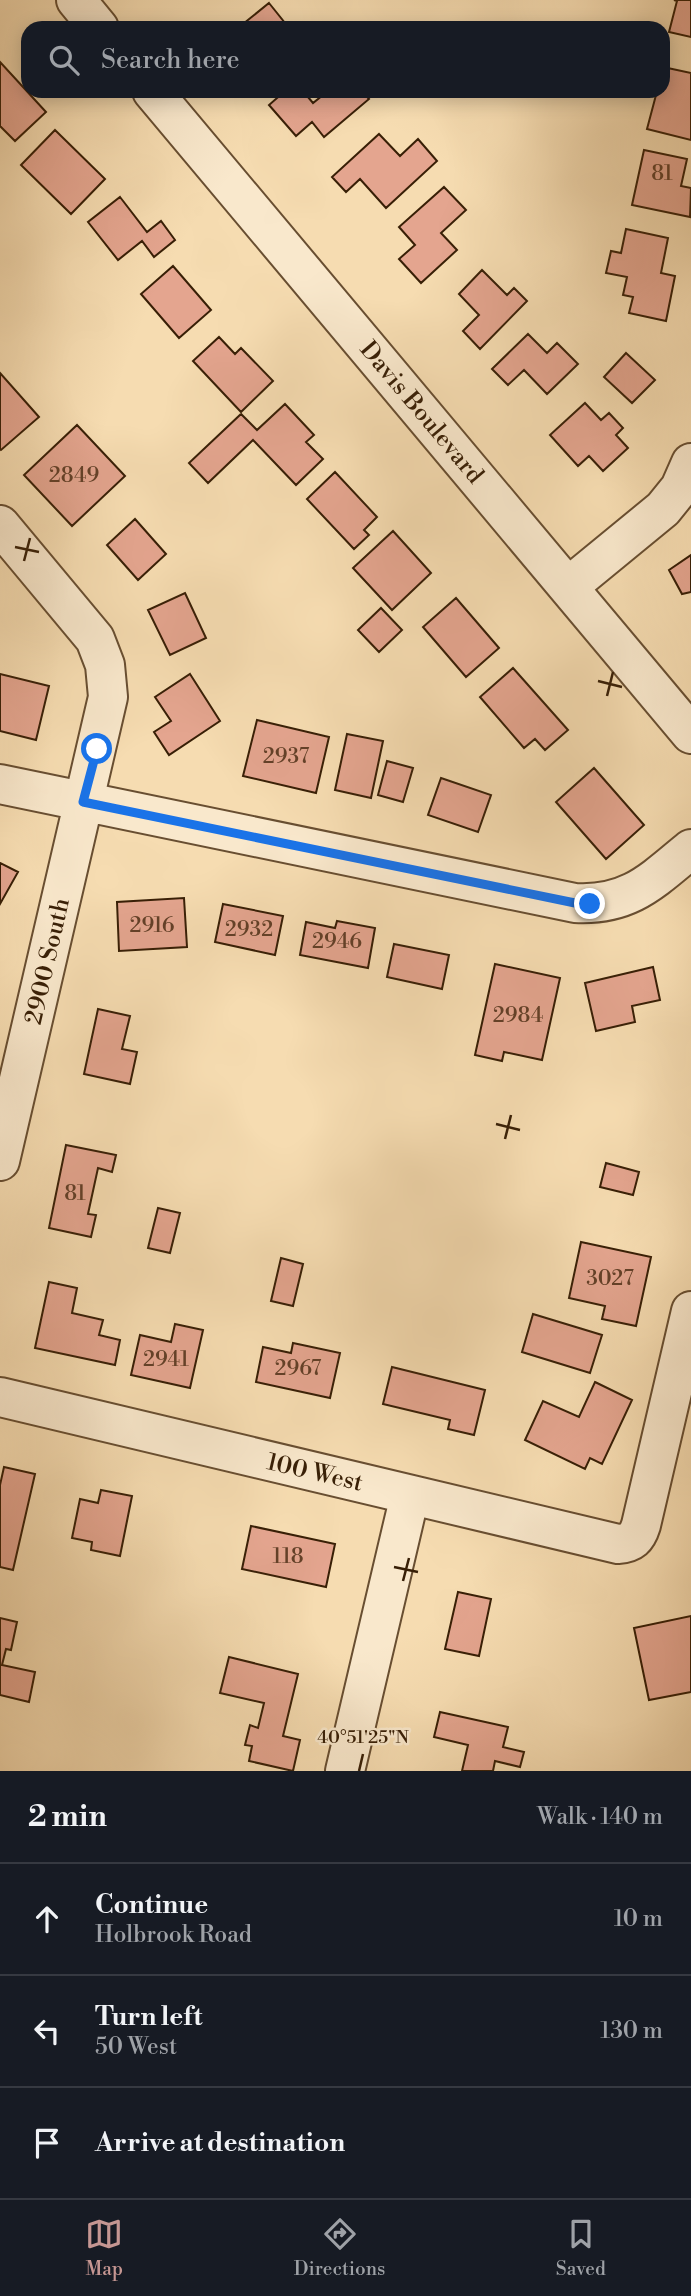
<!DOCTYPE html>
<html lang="en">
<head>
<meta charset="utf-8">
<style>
  :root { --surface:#171b24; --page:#242831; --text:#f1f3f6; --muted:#9ea1a6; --line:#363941; --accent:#c59692 }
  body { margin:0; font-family:"Libre Bodoni",serif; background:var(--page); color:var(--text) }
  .stop { position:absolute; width:21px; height:21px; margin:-16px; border:5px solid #1a73e8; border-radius:50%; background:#fff }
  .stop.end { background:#1a73e8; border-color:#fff; box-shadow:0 2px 7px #0008 }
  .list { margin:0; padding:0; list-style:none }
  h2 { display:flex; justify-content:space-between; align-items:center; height:91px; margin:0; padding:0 28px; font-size:30px }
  h2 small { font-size:23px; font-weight:400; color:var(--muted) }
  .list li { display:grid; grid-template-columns:46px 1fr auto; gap:21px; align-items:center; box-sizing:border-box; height:112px; padding:0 28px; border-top:2px solid var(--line) }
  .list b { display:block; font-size:26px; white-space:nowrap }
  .list p { margin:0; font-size:23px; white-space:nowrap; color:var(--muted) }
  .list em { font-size:23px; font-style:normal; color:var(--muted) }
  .icon { flex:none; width:38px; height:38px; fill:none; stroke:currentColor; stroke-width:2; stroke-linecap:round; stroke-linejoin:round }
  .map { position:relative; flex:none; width:691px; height:1771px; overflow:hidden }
  .search { position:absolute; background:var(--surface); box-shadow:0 4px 18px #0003; left:21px; right:21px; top:21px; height:77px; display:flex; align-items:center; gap:18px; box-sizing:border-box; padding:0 24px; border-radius:21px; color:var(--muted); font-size:26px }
  .sheet { height:427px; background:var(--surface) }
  nav { display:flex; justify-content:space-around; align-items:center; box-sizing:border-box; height:98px; border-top:2px solid var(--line); background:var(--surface); font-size:19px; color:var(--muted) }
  nav a { display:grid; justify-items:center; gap:4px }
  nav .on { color:var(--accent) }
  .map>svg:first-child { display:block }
  .building { fill:#e4a58f; stroke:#381f06; stroke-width:2 }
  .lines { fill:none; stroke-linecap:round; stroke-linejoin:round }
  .minor-casing { stroke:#684e31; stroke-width:42 }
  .minor { stroke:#f9e8cc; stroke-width:38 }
  .route { stroke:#1a73e8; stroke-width:9 }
  .ticks { fill:none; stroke:#381f06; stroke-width:2.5 }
  .labels { text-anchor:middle; stroke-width:5; stroke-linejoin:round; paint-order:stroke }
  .number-label { font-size:21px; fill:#634028 }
  .street-label { font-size:24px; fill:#381f06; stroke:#f9e8cc }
  .ticks-label { font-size:18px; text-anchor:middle; fill:#381f06; stroke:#f9e8cc; stroke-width:5; stroke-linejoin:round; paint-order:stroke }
</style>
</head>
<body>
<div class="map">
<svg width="691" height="1771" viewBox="0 0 691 1771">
  <rect width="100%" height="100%" fill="#f6dcb1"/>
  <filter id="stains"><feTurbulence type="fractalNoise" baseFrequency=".00286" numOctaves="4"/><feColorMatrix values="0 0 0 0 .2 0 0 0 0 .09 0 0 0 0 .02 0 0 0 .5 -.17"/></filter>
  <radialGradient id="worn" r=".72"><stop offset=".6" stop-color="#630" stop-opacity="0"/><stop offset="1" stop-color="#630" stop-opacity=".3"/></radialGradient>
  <path class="building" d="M674 0H691V37L669 32 677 1Z
    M269 3 289 28H238Z
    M0 62 46 112 15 141 0 126Z
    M663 67 691 73V140L647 129 656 95 637 91H663Z
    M285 91H303L313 103 328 91H362L369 99 324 137 312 122 296 136 269 105Z
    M55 130 105 179 71 214 21 165Z
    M379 134 400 156 418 139 437 161 386 208 360 179 346 192 332 177Z
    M644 150 687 159 681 186 691 188 690 217 632 205Z
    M444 187 466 210 441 233 457 250 421 283 399 259 415 245 399 227Z
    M120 197 147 232 161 221 175 240 154 257 142 241 118 260 88 222Z
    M626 229 668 238 661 273 675 276 666 321 629 313 633 297 623 295 627 277 606 273 611 251 621 253Z
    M173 266 211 310 179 338 141 294Z
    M482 270 507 295 514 288 527 301 480 349 463 331 479 315 459 294Z
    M528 334 547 353 557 343 578 364 547 394 524 370 508 385 492 369Z
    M219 337 235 354 241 348 273 381 241 412 193 361Z
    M626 353 655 380 632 403 604 377Z
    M0 373 39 417 1 450 0 449Z
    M585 403 601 420 609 413 623 428 616 435 628 448 603 471 589 456 578 466 550 435Z
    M285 404 314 435 306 442 323 459 296 485 253 440 208 483 189 463 241 414 257 430Z
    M77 425 125 476 72 526 24 475Z
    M335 472 377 517 364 530 369 535 354 549 307 499Z
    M135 519 166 554 138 580 107 545Z
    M393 531 431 573 392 610 353 568Z
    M691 555V592L682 594 669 570Z
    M185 593 206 638 170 655 148 610Z
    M456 598 499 648 466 677 423 627Z
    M381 608 402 630 379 652 358 630Z
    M513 668 568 730 545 750 535 739 524 748 480 697Z
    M0 674 49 686 36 740 0 731Z
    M190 674 220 721 169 755 154 732 171 721 155 697Z
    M257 720 329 737 316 793 243 776Z
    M347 734 383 741 371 798 335 790Z
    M387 761 413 768 403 802 378 795Z
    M594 768 644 825 606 859 556 802Z
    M441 778 491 795 478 832 428 815Z
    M0 863 18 872 0 904Z
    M184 898 187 947 119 951 117 902Z
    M223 904 283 916 275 955 215 942Z
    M337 921 375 928 368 968 300 955 306 922 335 928Z
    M394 944 449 955 442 989 387 977Z
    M495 964 560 978 542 1060 504 1052 502 1061 475 1055Z
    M653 967 660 1000 632 1006 635 1022 596 1031 585 983Z
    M98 1009 130 1016 122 1049 137 1052 130 1084 84 1074Z
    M66 1145 116 1155 112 1172 98 1168 88 1214 96 1215 91 1237 49 1228Z
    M606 1163 639 1172 633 1195 600 1187Z
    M158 1208 180 1213 170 1253 148 1248Z
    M581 1242 651 1257 636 1326 602 1319 605 1306 569 1298Z
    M281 1258 303 1264 293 1306 271 1301Z
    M49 1282 77 1288 72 1313 103 1320 99 1335 120 1340 115 1365 35 1348Z
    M533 1314 602 1335 590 1373 522 1352Z
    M175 1324 203 1330 190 1388 131 1375 140 1335 171 1342Z
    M293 1343 340 1353 330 1398 256 1382 263 1347 291 1353Z
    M392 1367 485 1390 474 1435 448 1429 450 1420 383 1404Z
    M595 1382 632 1400 602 1464 590 1458 585 1469 525 1440 543 1401 579 1417Z
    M4 1467 35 1474 13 1570 0 1567V1485Z
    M101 1490 132 1496 120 1556 91 1550 92 1542 72 1538 80 1499 98 1503Z
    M251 1526 335 1544 326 1587 242 1569Z
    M458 1592 491 1599 479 1656 445 1649Z
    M691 1616V1692L649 1700 634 1628Z
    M0 1618 17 1622 11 1650 6 1649 2 1665 35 1672 29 1702 0 1695Z
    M229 1657 298 1674 283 1736 300 1740 293 1771 249 1761 252 1746 245 1745 250 1725 258 1728 264 1703 220 1693Z
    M440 1712 508 1727 503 1747 524 1752 520 1767 495 1761 493 1771H462L468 1745 434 1737Z"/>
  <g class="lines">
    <defs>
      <path id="minor" d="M76 0 99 28
        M152 91 691 734
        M0 525 95 639 105 665 108 697 0 1161
        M568 587 663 509 680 488 691 463
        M0 784 575 903C629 906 652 881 691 849
        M0 1397 618 1544C632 1543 637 1538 641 1525L691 1311
        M345 1771 410 1495"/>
    </defs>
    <use href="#minor" class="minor-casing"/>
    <use href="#minor" class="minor"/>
  </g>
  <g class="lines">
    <path class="route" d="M97 749 83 802 575 903 590 904"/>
  </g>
  <path class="ticks" d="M15 547 39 552M24 561 30 538M598 681 622 687M607 696 613 672M496 1124 520 1130M505 1139 511 1115M394 1567 418 1572M403 1581 409 1558M359 1771 363 1754"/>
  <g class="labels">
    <g class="number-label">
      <text x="662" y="180">81</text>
      <text x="74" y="482">2849</text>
      <text x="286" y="763">2937</text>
      <text x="152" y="932">2916</text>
      <text x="249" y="936">2932</text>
      <text x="337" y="948">2946</text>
      <text x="518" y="1022">2984</text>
      <text x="75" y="1200">81</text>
      <text x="610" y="1285">3027</text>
      <text x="166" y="1366">2941</text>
      <text x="298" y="1375">2967</text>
      <text x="288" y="1563">118</text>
    </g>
    <g class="street-label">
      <text transform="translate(422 412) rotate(50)" y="8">Davis Boulevard</text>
      <text transform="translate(47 961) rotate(-77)" y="8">2900 South</text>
      <text transform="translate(315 1472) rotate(13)" y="8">100 West</text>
    </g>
  </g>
  <g class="ticks-label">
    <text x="363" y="1743">40°51'25"N</text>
  </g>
  <rect width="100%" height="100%" filter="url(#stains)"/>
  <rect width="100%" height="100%" fill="url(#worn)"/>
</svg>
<div class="stop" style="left:97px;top:749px"></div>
<div class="stop end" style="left:590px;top:904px"></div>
<div class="search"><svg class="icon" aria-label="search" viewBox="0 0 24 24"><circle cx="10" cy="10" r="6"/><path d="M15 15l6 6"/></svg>Search here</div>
</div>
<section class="sheet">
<h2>2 min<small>Walk · 140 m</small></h2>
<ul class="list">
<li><svg class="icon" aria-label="ahead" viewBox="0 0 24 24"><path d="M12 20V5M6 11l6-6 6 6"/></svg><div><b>Continue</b><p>Holbrook Road</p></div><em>10 m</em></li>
<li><svg class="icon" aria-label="left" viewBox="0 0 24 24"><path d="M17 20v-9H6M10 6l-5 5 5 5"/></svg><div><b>Turn left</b><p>50 West</p></div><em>130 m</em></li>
<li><svg class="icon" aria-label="arrive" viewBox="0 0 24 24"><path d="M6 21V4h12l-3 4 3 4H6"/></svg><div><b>Arrive at destination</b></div></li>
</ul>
</section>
<nav>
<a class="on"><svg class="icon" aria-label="map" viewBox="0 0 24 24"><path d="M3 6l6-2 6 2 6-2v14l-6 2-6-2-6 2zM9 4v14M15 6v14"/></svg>Map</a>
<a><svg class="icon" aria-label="directions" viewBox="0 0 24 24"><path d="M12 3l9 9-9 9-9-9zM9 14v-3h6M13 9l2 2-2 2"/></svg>Directions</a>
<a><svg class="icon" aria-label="saved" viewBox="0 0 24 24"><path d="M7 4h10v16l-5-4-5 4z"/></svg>Saved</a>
</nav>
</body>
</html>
